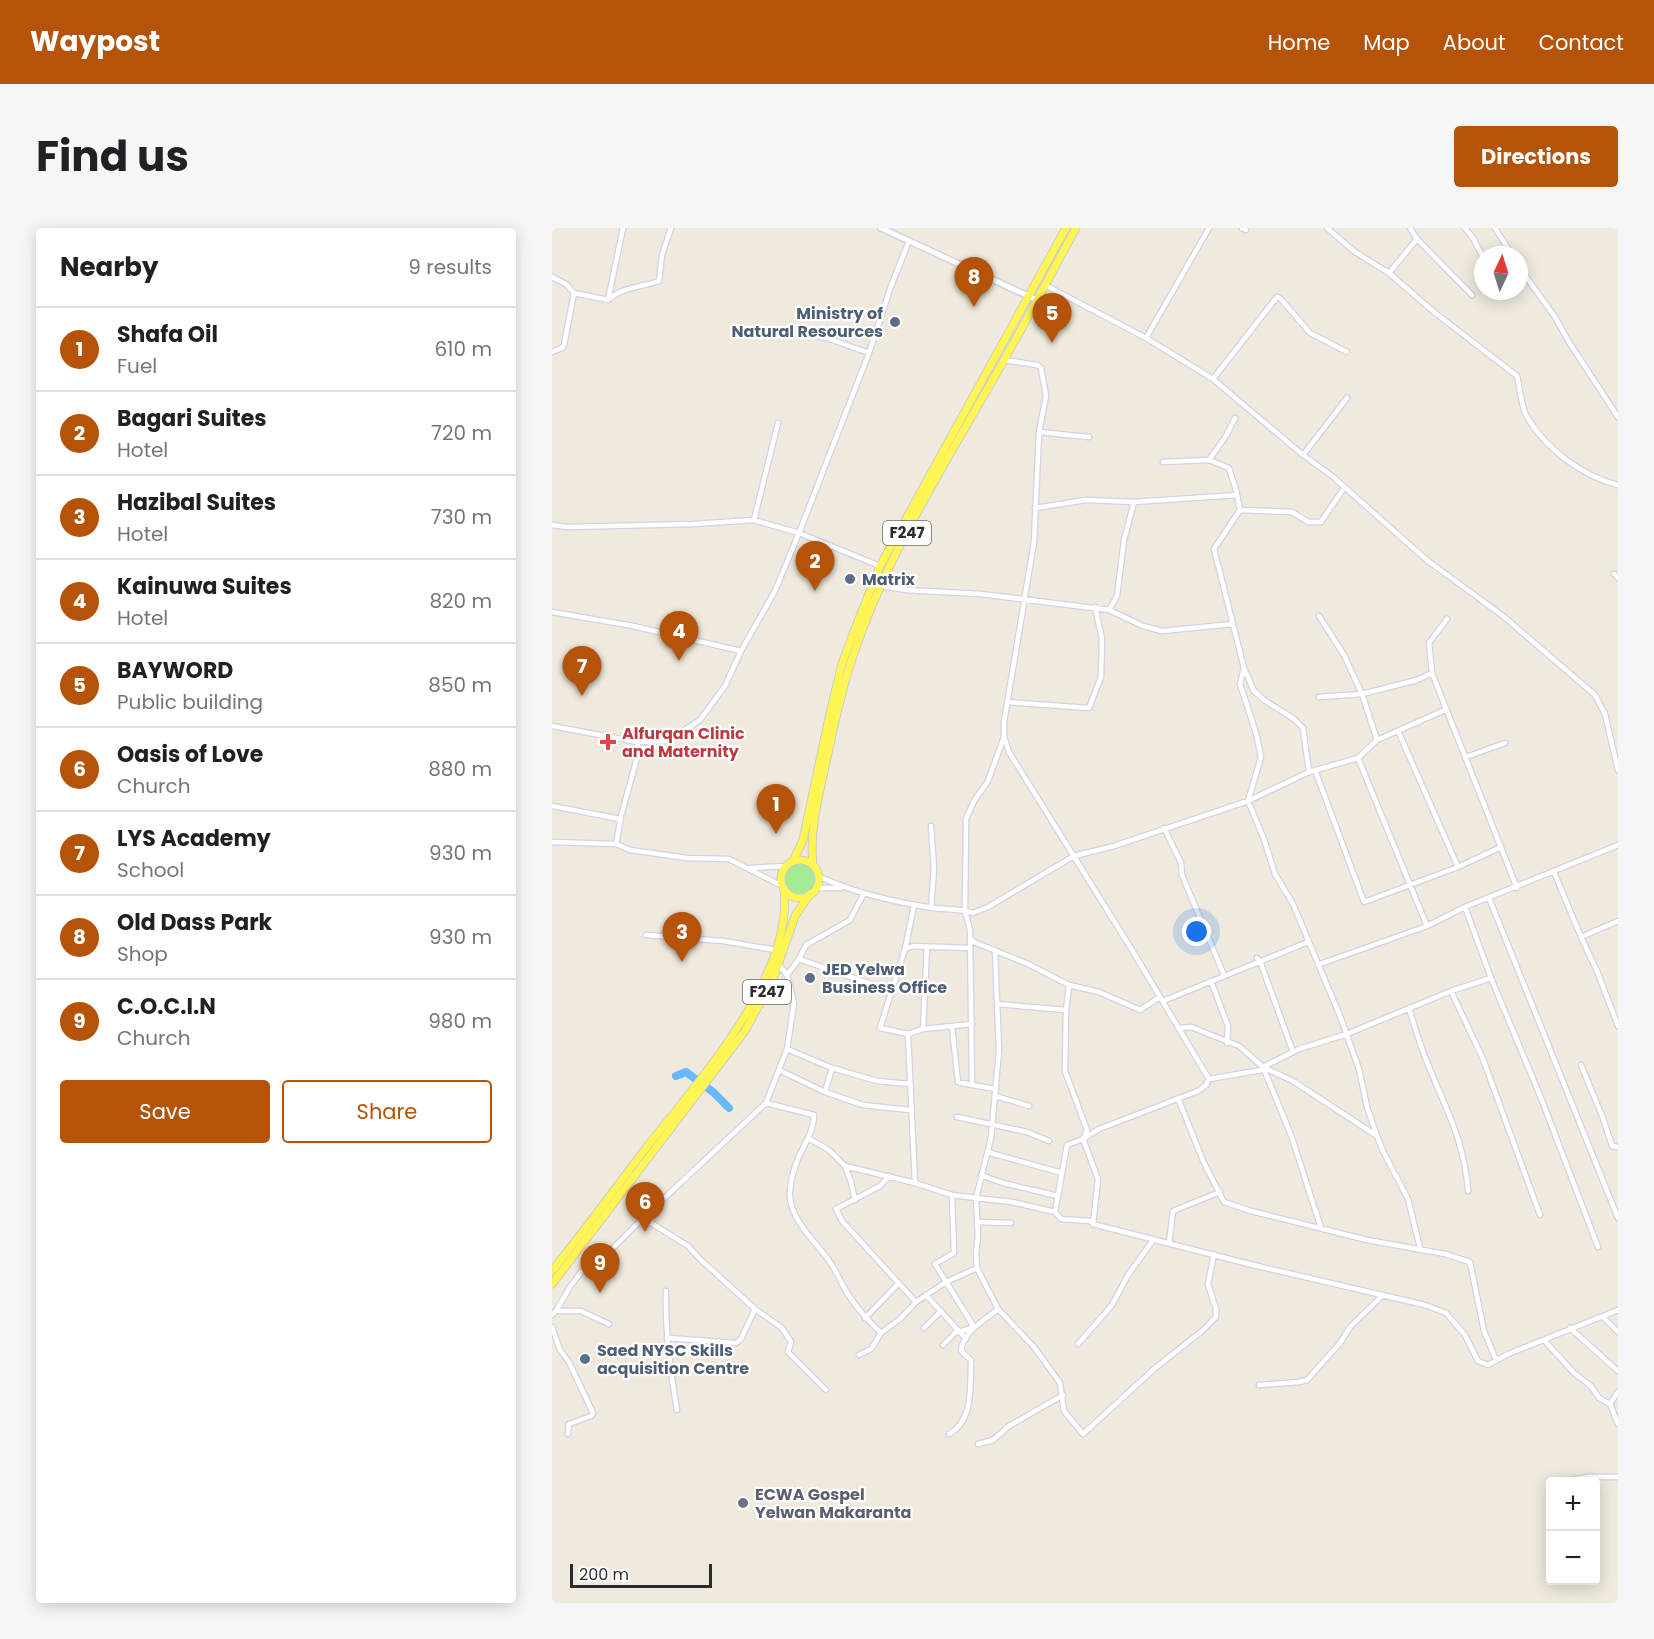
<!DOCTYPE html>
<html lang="en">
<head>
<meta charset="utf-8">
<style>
  :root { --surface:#fff; --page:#f6f6f6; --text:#202124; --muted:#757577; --line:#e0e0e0; --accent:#b45309 }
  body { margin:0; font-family:Poppins,sans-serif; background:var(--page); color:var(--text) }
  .controls { position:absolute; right:18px; bottom:18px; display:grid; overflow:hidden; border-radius:6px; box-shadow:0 3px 15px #0003 }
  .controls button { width:54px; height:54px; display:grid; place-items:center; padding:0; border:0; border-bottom:2px solid var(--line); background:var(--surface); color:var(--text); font:30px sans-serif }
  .compass { position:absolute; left:922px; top:18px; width:54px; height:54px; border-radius:50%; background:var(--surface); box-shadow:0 3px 15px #0003; rotate:4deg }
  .scale { position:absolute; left:18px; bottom:15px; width:142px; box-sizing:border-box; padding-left:6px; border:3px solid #2c2c2c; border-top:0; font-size:16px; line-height:21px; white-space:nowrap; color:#2c2c2c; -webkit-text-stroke:4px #fff; paint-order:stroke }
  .you { position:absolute; left:645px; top:704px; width:21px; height:21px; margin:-15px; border:4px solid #fff; border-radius:50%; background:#1a73e8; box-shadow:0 0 0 9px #1a73e833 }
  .badge { display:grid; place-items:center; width:39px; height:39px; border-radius:50%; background:var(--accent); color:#fff; font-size:20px; font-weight:700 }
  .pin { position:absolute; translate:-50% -50px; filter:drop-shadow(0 2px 3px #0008) }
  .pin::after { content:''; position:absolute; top:32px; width:21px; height:18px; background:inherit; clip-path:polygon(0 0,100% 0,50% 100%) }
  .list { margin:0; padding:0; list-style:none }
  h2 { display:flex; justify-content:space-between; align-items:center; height:78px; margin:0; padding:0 24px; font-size:26px }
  h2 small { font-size:20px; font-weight:400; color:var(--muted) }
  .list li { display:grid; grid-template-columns:39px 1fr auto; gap:18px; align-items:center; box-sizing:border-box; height:84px; padding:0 24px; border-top:2px solid var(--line) }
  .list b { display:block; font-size:22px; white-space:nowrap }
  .list p { margin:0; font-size:20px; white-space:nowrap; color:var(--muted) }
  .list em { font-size:20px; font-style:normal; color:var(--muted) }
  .actions { display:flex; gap:12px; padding:18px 24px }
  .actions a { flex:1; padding:14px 0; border:2px solid var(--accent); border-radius:6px; text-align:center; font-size:21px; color:var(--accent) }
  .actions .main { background:var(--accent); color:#fff }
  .map { position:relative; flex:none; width:1066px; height:1375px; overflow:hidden; border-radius:6px }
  header { display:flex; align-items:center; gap:36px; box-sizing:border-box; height:84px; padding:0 30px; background:var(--accent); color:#fff }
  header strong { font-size:28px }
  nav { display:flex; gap:33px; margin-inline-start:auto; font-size:21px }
  .intro { display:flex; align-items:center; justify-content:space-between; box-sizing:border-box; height:144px; padding:0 36px }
  h1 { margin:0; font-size:42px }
  .button { padding:15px 27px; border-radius:6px; background:var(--accent); color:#fff; font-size:21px; font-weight:700 }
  main { display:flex; gap:36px; padding:0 36px }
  aside { flex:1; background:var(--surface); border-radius:6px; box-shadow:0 3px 15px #0003 }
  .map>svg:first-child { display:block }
  .green { fill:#a3eb94 }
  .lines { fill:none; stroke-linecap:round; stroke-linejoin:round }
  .river { stroke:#66b9fb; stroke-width:8 }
  .minor-casing { stroke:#d2d2e6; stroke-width:7 }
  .tertiary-casing { stroke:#d2d2e6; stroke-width:8 }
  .primary-casing { stroke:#ccc; stroke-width:9 }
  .minor { stroke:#fff; stroke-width:4.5 }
  .tertiary { stroke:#fff; stroke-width:5 }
  .primary { stroke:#fff552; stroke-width:7 }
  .service-dot { fill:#5c6f8a; stroke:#fff; stroke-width:2 }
  .health-dot { fill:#e0444e; stroke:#fff; stroke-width:2 }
  .worship-dot { fill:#6b7280; stroke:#fff; stroke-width:2 }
  .labels { text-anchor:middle; stroke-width:4.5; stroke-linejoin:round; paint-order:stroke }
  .shield { fill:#fff; stroke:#6b6b6b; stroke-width:1.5 }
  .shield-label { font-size:15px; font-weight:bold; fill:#2c2c2c }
  .service-label { font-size:16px; font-weight:bold; fill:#4e5e75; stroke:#fff; text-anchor:start }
  .health-label { font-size:16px; font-weight:bold; fill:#be3a42; stroke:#fff; text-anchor:start }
  .worship-label { font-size:16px; font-weight:bold; fill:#5b616d; stroke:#fff; text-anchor:start }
</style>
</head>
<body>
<header>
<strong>Waypost</strong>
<nav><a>Home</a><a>Map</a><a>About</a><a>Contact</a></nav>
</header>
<div class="intro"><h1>Find us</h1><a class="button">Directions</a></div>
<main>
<aside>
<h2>Nearby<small>9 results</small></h2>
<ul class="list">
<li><span class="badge">1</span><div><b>Shafa Oil</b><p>Fuel</p></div><em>610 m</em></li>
<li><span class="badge">2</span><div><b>Bagari Suites</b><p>Hotel</p></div><em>720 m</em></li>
<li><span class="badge">3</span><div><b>Hazibal Suites</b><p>Hotel</p></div><em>730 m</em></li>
<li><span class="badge">4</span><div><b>Kainuwa Suites</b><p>Hotel</p></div><em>820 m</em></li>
<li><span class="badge">5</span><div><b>BAYWORD</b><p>Public building</p></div><em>850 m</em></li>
<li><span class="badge">6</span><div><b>Oasis of Love</b><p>Church</p></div><em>880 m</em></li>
<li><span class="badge">7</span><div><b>LYS Academy</b><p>School</p></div><em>930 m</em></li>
<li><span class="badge">8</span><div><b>Old Dass Park</b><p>Shop</p></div><em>930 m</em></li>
<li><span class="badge">9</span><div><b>C.O.C.I.N</b><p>Church</p></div><em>980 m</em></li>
</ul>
<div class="actions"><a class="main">Save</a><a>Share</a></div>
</aside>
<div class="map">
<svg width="1066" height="1375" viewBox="0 0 1066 1375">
  <rect width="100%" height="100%" fill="#efeadd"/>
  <path class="green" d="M232 651a16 16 0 1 1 32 0a16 16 0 1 1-32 0Z"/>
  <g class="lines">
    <path class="river" d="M124 848 134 844 161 864 177 880"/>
    <defs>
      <path id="minor" d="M690 0 694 2
        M775 0 803 24 837 45 865 11
        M858 0 865 11 920 67
        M913 0 921 10 931 29
        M943 0 960 27
        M967 39 1003 89 1017 114 1066 189
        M837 45 882 84 965 148C968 160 969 179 975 189 994 221 1030 248 1066 257
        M0 49 14 56 22 65
        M493 57 594 110 661 151 725 69 728 70 758 105 795 124
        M57 71C71 59 90 59 107 53L110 27 119 0
        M247 104 275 110 317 125
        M594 110 657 0
        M0 124 10 120 12 117 22 65 56 72 71 0
        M661 151 751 227 780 248 876 333 951 388 1043 467 1053 486 1066 542
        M683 190 674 208 657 232 677 240 684 262 688 282 662 321 692 440 688 456 704 505 709 529 696 573 712 611 723 646 741 676 788 788 807 841 815 879 825 908 831 923 856 971 868 1020
        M487 204 537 209
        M751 227 795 170
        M611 234 657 232
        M483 280 534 272 582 274 685 267
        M688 282 740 284 756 294H769L790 263
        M202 292 226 195
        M0 297 14 299 142 296 202 292 247 305 317 125 339 58 357 13
        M1062 346 1066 350
        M329 358 354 362 429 366 557 382 591 398 610 403 681 396
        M557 382 565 368 572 312 582 274
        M0 384 81 398 189 423
        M692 440 702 463 712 472 742 491 751 500 757 544
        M880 445 965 660
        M767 469 810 466 865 452 880 445 877 415 895 391
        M455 474 537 480 549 449 550 411 543 379
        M0 498 85 514 116 513 148 492 173 458 189 423 223 363 247 305 328 338
        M846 503 906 639
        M825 512 893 482
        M914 529 953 515
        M806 530 875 698
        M763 542 812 674 906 639 949 619
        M0 578 68 591
        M612 600 629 635 630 647 672 747
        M0 614 64 616 78 622 135 630 177 631 230 658
        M64 616 69 588 87 523 85 514
        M198 640 234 638
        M1002 644 1029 709
        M266 648C300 664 338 673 375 679 389 682 409 680 421 685L436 679 522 628 562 618 696 573 757 544 806 530 825 512 810 466 792 427 767 388
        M264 660H289
        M937 670 1066 990
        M913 679 939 750 989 870 1046 1019
        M379 680 382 641 379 598
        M1066 693 1029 709 1045 743 1066 798
        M94 707 171 713 224 722
        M418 710 422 714 476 736 517 757 547 764 588 782 608 769
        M418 720 361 718 353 721 328 800 356 806 371 801 420 796
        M353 721 362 677
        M705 730 708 733 741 824
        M247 731 339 763
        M768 736 875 698 913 679 1066 617
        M235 747 247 731 254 717 298 692 312 665
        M659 753 676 798 675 815
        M517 757 514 782 513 843 535 902 531 911 546 951 541 996 697 1036 873 1077 894 1085 913 1107 926 1133 936 1137 956 1126 1066 1082
        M899 763 931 831 988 987
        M611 773 756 714
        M445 776 514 782
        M857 780C862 797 867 813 873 829 891 875 913 913 916 963
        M400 799 406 854 420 857
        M627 800 639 799 687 818 711 839 741 853 825 908
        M371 801 375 718
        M356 806 363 955
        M235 821 280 840 325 853 358 856
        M1029 837 1051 890 1060 918 1066 919
        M227 842 273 864 311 877 358 882
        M657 851 710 842
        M444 861 420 857 418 702 413 682 414 591 422 573 436 553 452 509
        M273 864 280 840
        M443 868 477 878
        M626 870 652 935 672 974 699 983 815 1012 893 1026 918 1034 932 1103 944 1132
        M214 875 262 887C262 906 248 921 243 939 240 946 239 954 238 962 235 991 266 1015 280 1037 286 1047 290 1057 296 1066 305 1081 317 1093 329 1105
        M405 889 475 904 497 913
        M256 910 277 922 293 938 363 955 400 967 424 970 439 910 447 822 443 724
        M435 924 510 945
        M293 938 299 954 303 972
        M429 947 451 955 506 968
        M337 948 328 958 284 981 290 993 364 1074
        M400 967 402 1025 383 1036 422 1099 407 1104
        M503 984 509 991 538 993 540 995
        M91 990 214 875 235 821 242 775 235 747 227 737
        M425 994 459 995
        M769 1000 739 907 711 839 747 821 795 806 899 763 939 750
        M617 1015 621 983 668 964
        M425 1040 446 1081 482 1119 508 1155 512 1183 531 1206 602 1141 650 1103 664 1089V1081L656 1056 662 1026
        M114 1063C113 1103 118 1142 125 1182
        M374 1067 414 1111
        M203 1081 230 1100 239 1114 236 1124 274 1162
        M4 1083H29L57 1096
        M0 1087 4 1083 18 1059 29 1044 50 1031 91 990 136 1018 149 1032 203 1081 189 1111 184 1115 115 1110
        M1051 1089 1066 1104
        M313 1090 347 1055
        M0 1099 8 1122 17 1134 41 1185 39 1188 17 1196 16 1206
        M372 1100 389 1083
        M1018 1100 1066 1143
        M992 1112 1022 1145 1039 1158 1047 1170 1058 1176 1066 1164
        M526 1116 560 1077 576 1047 602 1011
        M391 1117 406 1102
        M307 1127 319 1121 329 1105 349 1090 364 1074 394 1054 425 1040 424 1026 426 1008 424 970 460 974 503 984 515 917 531 911 547 901 646 863 654 857 657 851 580 722 457 524 452 509V494L482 314 487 204 494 168 489 140 485 137 452 132
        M707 1157 747 1154 755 1152 788 1115 798 1099 831 1067
        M1058 1176 1066 1196
        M397 1206C422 1192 418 1158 419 1132L409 1123C411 1103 432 1093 446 1081
        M426 1216 441 1212 457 1198 511 1167
        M1018 1252 1036 1249H1066"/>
      <path id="tertiary" d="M329 0 485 72"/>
      <path id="primary" d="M229 651a19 19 0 1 1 38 0a19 19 0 1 1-38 0Z
        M241 633 251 612 278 485 290 436 301 406 328 338 514 0
        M261 637C257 602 267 568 274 534 282 498 289 462 301 428 336 323 398 228 452 132 477 88 500 44 524 0
        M0 1043C32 1003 63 961 94 920 145 855 242 749 232 661
        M0 1056 193 803 221 751 243 688 258 666"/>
    </defs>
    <use href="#minor" class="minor-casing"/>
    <use href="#tertiary" class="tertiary-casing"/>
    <use href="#primary" class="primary-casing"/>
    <use href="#minor" class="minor"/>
    <use href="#tertiary" class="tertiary"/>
    <use href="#primary" class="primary"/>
  </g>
  <g class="service-dot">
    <circle cx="343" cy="94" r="6"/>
    <circle cx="298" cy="351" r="6"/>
    <circle cx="258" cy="750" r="6"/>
    <circle cx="33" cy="1131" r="6"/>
  </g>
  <path class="health-dot" d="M53 505h6v6h6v6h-6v6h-6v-6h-6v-6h6z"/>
  <circle class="worship-dot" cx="191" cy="1275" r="6"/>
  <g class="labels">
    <g class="shield">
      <rect x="331" y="293" width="48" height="24" rx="4.5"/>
      <rect x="191" y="752" width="48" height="24" rx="4.5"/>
    </g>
    <g class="shield-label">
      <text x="355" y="310">F247</text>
      <text x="215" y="769">F247</text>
    </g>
    <g class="service-label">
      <text x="331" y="91" text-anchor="end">Ministry of<tspan x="331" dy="18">Natural Resources</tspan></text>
      <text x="310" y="357">Matrix</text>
      <text x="270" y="747">JED Yelwa<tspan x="270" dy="18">Business Office</tspan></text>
      <text x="45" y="1128">Saed NYSC Skills<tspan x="45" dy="18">acquisition Centre</tspan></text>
    </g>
    <g class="health-label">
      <text x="70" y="511">Alfurqan Clinic<tspan x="70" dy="18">and Maternity</tspan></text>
    </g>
    <g class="worship-label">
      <text x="203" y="1272">ECWA Gospel<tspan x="203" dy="18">Yelwan Makaranta</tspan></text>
    </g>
  </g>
</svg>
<div class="controls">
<button>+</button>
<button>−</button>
</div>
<svg class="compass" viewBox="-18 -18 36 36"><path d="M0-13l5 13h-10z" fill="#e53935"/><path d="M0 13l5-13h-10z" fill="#757577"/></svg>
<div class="scale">200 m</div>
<div class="you"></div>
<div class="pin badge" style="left:224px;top:606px">1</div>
<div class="pin badge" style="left:263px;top:363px">2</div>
<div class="pin badge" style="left:130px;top:734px">3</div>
<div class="pin badge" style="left:127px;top:433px">4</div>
<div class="pin badge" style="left:500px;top:115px">5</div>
<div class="pin badge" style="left:93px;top:1004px">6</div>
<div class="pin badge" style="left:30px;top:468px">7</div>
<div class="pin badge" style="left:422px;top:79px">8</div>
<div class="pin badge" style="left:48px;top:1065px">9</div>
</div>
</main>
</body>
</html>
